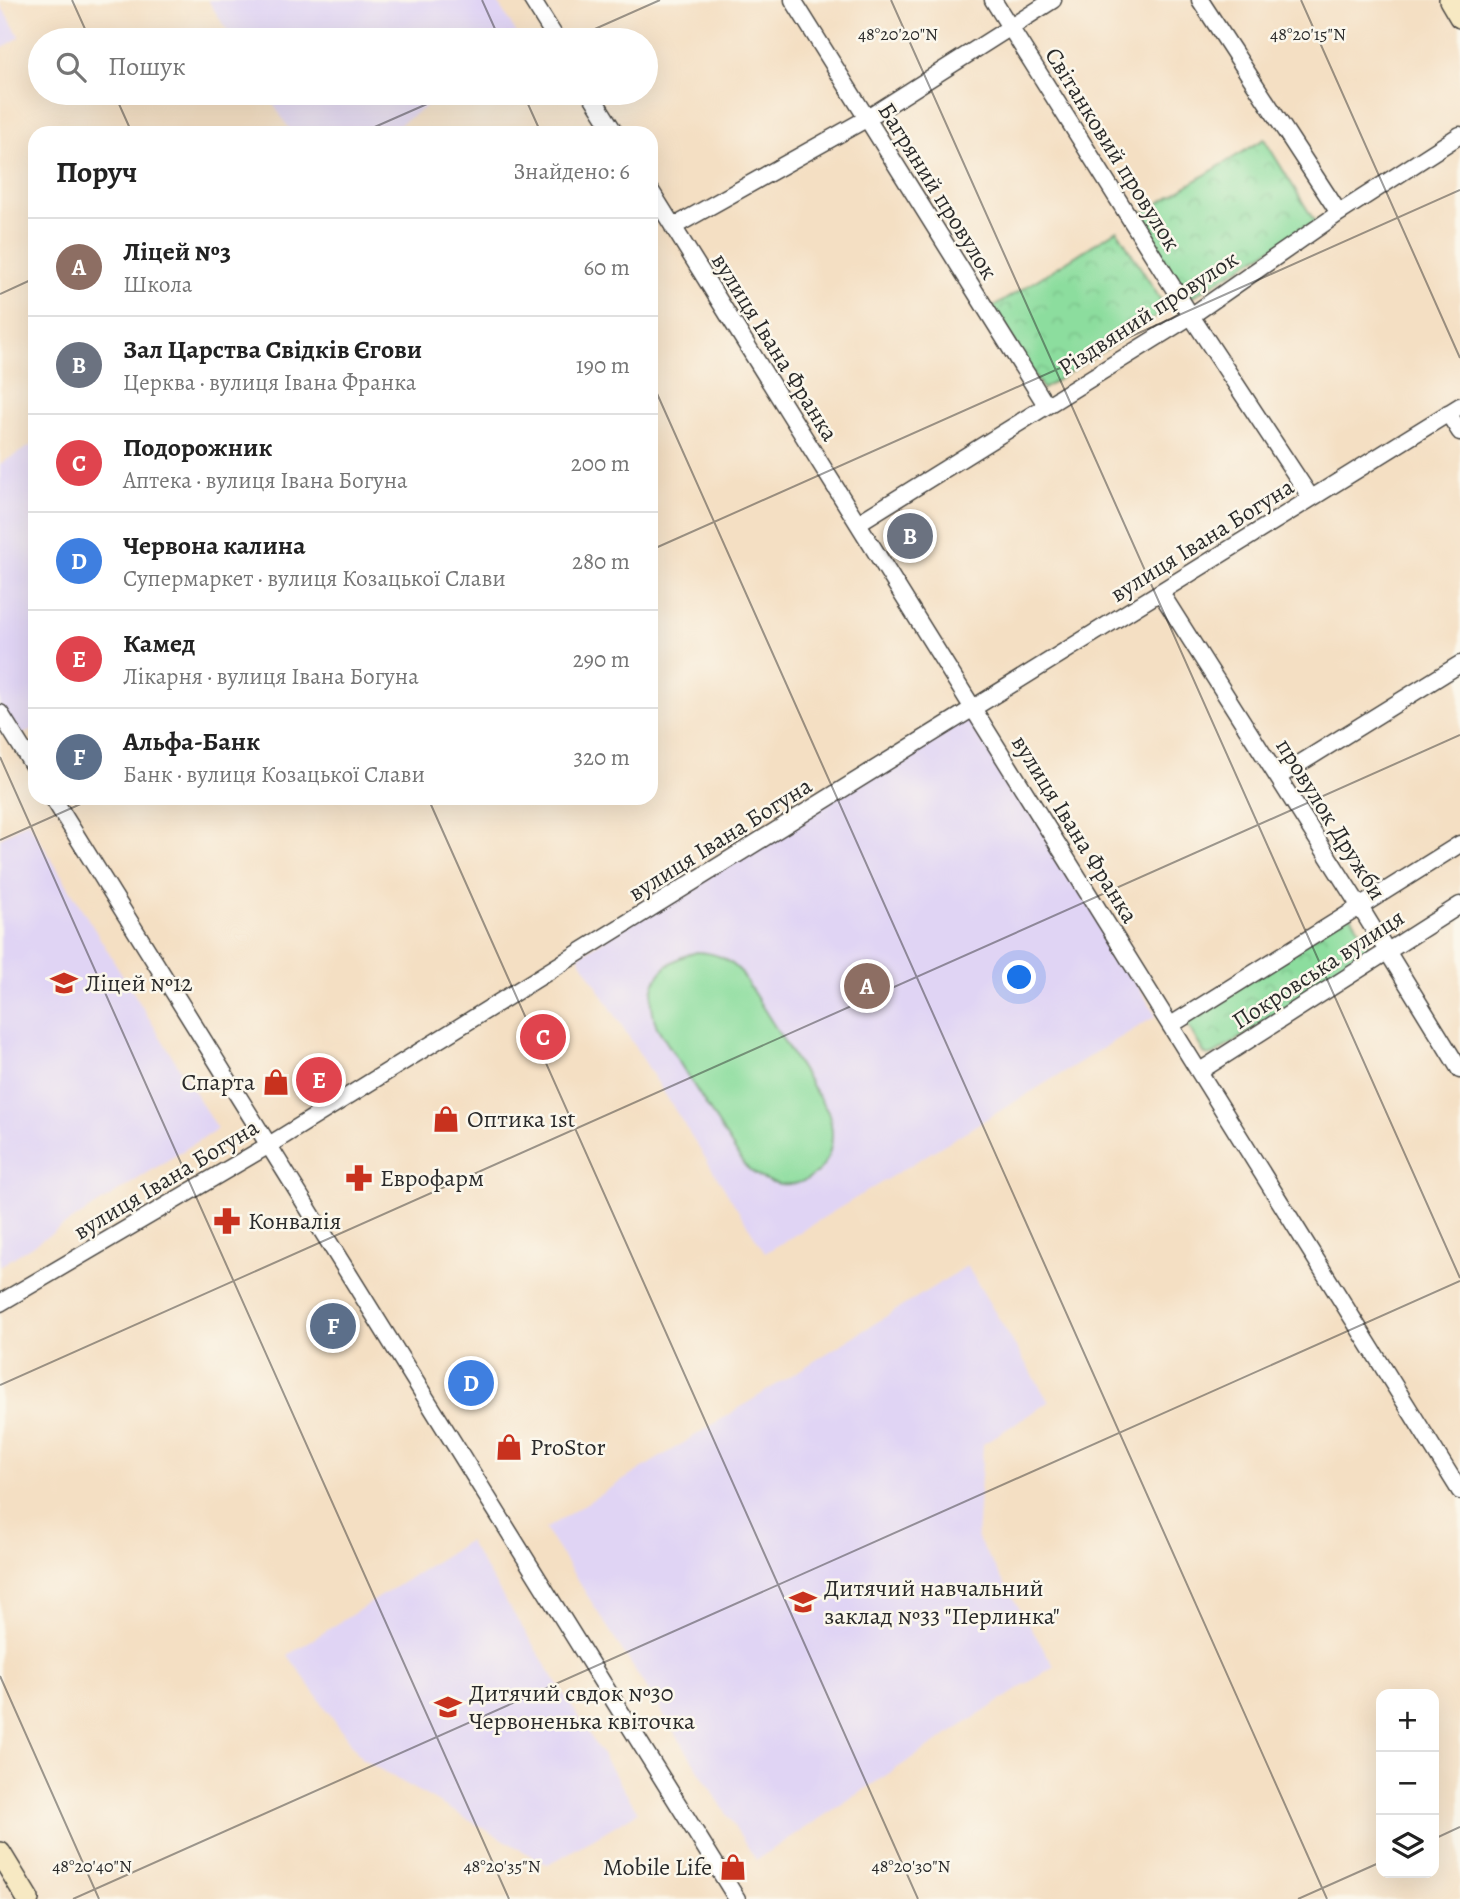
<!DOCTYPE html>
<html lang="uk">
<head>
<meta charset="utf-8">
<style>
  :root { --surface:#fff; --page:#f6f6f6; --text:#222; --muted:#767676; --line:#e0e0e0; --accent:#db2777 }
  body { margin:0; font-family:Alegreya,serif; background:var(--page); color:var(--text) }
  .controls { position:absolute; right:21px; bottom:21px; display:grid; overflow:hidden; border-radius:14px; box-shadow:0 7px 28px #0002 }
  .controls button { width:63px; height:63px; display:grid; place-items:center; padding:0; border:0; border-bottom:2px solid var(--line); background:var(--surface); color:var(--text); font:35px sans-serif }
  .you { position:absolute; left:1020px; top:978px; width:24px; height:24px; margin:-18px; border:5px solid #fff; border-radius:50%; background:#1a73e8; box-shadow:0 0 0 10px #1a73e833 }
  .badge { display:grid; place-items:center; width:46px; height:46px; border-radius:50%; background:var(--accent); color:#fff; font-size:23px; font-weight:700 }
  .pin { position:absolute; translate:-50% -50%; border:4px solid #fff; box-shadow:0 2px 7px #0006 }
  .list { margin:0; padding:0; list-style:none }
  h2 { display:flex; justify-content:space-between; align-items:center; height:91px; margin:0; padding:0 28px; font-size:30px }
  h2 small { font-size:23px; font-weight:400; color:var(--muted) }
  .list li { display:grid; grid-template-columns:46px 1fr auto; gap:21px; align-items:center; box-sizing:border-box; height:98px; padding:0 28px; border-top:2px solid var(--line) }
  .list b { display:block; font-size:26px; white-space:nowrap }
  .list p { margin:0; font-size:23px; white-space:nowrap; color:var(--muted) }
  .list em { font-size:23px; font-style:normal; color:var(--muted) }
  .icon { flex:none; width:38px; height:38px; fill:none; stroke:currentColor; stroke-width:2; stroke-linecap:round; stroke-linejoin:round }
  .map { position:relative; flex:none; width:1460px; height:1899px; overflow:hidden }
  .search { position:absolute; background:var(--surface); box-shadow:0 7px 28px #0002; left:28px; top:28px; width:630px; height:77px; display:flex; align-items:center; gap:18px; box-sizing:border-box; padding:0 24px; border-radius:38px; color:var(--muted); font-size:26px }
  .panel { position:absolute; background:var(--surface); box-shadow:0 7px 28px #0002; left:28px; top:126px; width:630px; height:679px; border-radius:21px }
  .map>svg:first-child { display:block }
  .built { fill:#e0d4f4 }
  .park { fill:url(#park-crowns); stroke:#5c8464; stroke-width:2 }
  .garden { fill:#8cdd9e; stroke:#5c8464; stroke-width:2 }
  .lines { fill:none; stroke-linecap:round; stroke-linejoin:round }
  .street-casing { stroke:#494642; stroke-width:19 }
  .secondary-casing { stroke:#494642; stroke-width:24 }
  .street { stroke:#fff; stroke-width:16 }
  .secondary { stroke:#f7e9c3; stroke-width:21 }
  .ticks { fill:none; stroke:#2b2b2b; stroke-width:2; stroke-opacity:0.45 }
  .labels { text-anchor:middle; stroke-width:5; stroke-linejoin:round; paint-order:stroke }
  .street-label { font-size:24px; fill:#2b2b2b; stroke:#fbf7ec }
  .poi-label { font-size:24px; fill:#2b2b2b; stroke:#fbf7ec; text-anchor:start }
  .ticks-label { font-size:18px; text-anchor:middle; fill:#2b2b2b; stroke:#fbf7ec; stroke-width:5; stroke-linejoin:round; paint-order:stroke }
</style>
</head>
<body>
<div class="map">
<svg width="1460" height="1899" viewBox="0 0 1460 1899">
  <defs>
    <pattern id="park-crowns" width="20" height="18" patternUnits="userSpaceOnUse" patternTransform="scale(1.75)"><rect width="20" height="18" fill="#8cdd9e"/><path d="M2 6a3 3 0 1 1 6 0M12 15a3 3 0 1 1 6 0" fill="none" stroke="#79be88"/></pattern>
  </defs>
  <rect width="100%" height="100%" fill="#fbf7ec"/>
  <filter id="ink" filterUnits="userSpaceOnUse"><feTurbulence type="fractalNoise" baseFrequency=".0143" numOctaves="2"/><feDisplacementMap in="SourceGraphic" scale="14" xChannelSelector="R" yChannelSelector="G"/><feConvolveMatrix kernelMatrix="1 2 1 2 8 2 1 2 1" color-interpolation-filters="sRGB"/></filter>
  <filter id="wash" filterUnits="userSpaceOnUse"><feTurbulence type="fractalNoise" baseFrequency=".00686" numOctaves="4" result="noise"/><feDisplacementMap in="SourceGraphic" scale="28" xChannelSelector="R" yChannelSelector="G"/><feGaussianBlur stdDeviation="1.57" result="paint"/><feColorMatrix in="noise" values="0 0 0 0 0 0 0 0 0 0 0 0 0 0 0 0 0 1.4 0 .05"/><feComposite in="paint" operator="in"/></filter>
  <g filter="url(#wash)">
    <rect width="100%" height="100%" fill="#f4dfc3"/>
    <path class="built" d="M208 0H496L521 40H233Z
      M0 4 20 37 0 49Z
      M266 93H447L386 133H292Z
      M35 443V727L16 739 0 713V464Z
      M973 708 1156 1016 765 1253 578 956Z
      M28 821 217 1129 0 1266V838Z
      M967 1266 1049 1402 983 1444 977 1538 1054 1666 756 1860 545 1529Z
      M468 1541 638 1812 548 1865 362 1759 288 1655Z"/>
    <path class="park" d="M1264 139 1315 222 1185 301 1136 217Z
      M1117 230 1167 310 1043 389 992 308Z
      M1348 911 1369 944V954L1215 1054 1208 1056 1204 1053 1183 1017Z"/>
    <path class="garden" d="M697 952C716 953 727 958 740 971L828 1112C848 1172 789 1209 744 1165L657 1027C643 988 657 962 697 952Z"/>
  </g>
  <g filter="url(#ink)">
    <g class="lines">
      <defs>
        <path id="street" d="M532 0 557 40
          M793 0 1046 405
          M993 0 1191 316 1311 498
          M1200 0 1339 213
          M590 93 615 133
          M651 191 1460 1491
          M673 227 866 119 1053 0
          M1448 413 1460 432
          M858 523 1191 316 1339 213 1460 135
          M1161 593 1360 907 1460 1070
          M0 713 35 769
          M1278 777 1460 664
          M53 798 737 1899
          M1171 1025 1460 844
          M1200 1071 1460 905
          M0 1303 269 1145 1460 406"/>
        <path id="secondary" d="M1450 0 1460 17
          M0 1853 28 1899"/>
      </defs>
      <use href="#street" class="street-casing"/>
      <use href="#secondary" class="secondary-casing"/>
      <use href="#street" class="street"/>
      <use href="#secondary" class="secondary"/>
    </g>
  </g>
  <path class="ticks" d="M72 0 90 40M482 0 500 40M891 0 1460 1278M1301 0 1460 358M570 40 660 0M114 93 132 133M523 93 541 133M361 133 452 93M0 294 35 278M651 380 1327 1899M651 550 1460 190M0 757 509 1899M428 798 918 1899M0 840 94 798M0 1385 1460 735M0 1676 99 1899M1434 1839 1460 1827M73 1899 1460 1281M1298 1899 1381 1862"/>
  <defs>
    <symbol id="school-bare" viewBox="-9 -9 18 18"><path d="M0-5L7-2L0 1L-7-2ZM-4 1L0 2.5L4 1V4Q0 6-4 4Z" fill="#c8321e" stroke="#fbf7ec" stroke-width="2.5" paint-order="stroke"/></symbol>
    <symbol id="shop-bare" viewBox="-9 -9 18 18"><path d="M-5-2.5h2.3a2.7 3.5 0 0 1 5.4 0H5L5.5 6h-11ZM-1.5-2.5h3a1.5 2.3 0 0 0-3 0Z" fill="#c8321e" stroke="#fbf7ec" stroke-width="2.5" paint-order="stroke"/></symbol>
    <symbol id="pharmacy-bare" viewBox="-9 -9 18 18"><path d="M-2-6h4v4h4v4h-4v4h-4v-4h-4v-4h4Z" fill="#c8321e" stroke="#fbf7ec" stroke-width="2.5" paint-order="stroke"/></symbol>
  </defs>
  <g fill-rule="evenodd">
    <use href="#school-bare" x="45" y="964" width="38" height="38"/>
    <use href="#shop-bare" x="257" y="1063" width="38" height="38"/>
    <use href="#shop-bare" x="427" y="1100" width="38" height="38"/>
    <use href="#pharmacy-bare" x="340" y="1159" width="38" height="38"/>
    <use href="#pharmacy-bare" x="208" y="1202" width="38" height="38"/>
    <use href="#shop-bare" x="490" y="1428" width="38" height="38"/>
    <use href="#school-bare" x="784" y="1583" width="38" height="38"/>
    <use href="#school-bare" x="429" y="1688" width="38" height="38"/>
    <use href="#shop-bare" x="714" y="1848" width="38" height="38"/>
  </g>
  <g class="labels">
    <g class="street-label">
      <text transform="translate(1113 149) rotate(58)" y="8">Світанковий провулок</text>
      <text transform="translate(938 191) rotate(58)" y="8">Багряний провулок</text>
      <text transform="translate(1148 313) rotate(-33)" y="8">Різдвяний провулок</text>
      <text transform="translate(775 347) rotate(58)" y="8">вулиця Івана Франка</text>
      <text transform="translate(1202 540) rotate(-32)" y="8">вулиця Івана Богуна</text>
      <text transform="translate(1331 819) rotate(58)" y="8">провулок Дружби</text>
      <text transform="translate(1075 829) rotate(58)" y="8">вулиця Івана Франка</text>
      <text transform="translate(720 839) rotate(-32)" y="8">вулиця Івана Богуна</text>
      <text transform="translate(1318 969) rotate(-33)" y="8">Покровська вулиця</text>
      <text transform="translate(166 1179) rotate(-31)" y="8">вулиця Івана Богуна</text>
    </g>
    <g class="poi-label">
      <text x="85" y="991">Ліцей №12</text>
      <text x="255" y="1090" text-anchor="end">Спарта</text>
      <text x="467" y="1127">Оптика 1st</text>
      <text x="380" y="1186">Еврофарм</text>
      <text x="248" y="1229">Конвалія</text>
      <text x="530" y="1455">ProStor</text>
      <text x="824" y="1596">Дитячий навчальний<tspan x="824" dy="28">заклад №33 "Перлинка"</tspan></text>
      <text x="469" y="1701">Дитячий свдок №30<tspan x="469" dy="28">Червоненька квіточка</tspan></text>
      <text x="712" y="1875" text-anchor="end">Mobile Life</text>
    </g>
  </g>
  <g class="ticks-label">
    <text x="898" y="40">48°20'20"N</text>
    <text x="1308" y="40">48°20'15"N</text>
    <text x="92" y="1872">48°20'40"N</text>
    <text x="502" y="1872">48°20'35"N</text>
    <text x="911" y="1872">48°20'30"N</text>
  </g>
</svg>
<div class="controls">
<button>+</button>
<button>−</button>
<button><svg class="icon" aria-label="layers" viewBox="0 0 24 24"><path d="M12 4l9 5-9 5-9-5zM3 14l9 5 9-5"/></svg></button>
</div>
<div class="you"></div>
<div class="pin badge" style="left:867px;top:986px;background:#8d6e63">A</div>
<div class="pin badge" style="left:910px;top:536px;background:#6b7280">B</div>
<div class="pin badge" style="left:543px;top:1037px;background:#e0444e">C</div>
<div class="pin badge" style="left:471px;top:1383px;background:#3f7fe0">D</div>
<div class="pin badge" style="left:319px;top:1080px;background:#e0444e">E</div>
<div class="pin badge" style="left:333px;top:1326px;background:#5c6f8a">F</div>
<div class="search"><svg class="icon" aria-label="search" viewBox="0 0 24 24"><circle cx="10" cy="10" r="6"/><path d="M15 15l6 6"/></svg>Пошук</div>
<section class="panel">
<h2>Поруч<small>Знайдено: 6</small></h2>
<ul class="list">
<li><span class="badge" style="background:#8d6e63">A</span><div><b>Ліцей №3</b><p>Школа</p></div><em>60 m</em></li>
<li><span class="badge" style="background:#6b7280">B</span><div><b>Зал Царства Свідків Єгови</b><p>Церква · вулиця Івана Франка</p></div><em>190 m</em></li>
<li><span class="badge" style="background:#e0444e">C</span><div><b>Подорожник</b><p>Аптека · вулиця Івана Богуна</p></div><em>200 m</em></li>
<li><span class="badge" style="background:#3f7fe0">D</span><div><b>Червона калина</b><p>Супермаркет · вулиця Козацької Слави</p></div><em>280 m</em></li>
<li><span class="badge" style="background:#e0444e">E</span><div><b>Камед</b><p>Лікарня · вулиця Івана Богуна</p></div><em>290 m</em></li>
<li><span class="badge" style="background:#5c6f8a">F</span><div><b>Альфа-Банк</b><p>Банк · вулиця Козацької Слави</p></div><em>320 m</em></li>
</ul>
</section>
</div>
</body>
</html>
